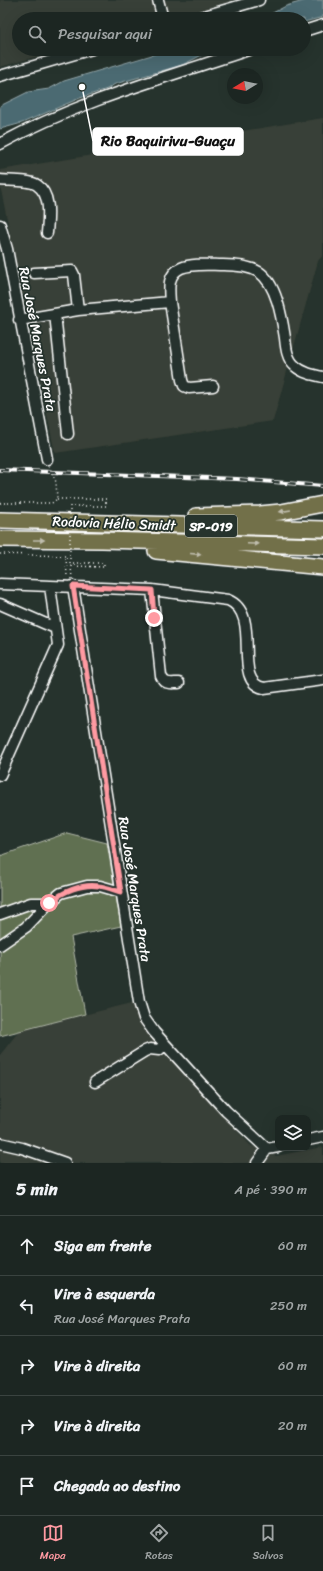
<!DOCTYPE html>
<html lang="pt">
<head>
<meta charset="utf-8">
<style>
  :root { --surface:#1c2622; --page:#29322f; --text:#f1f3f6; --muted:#a0a5a5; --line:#3a4340; --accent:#ff9aa2 }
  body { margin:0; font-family:Sriracha,sans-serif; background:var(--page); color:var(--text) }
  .controls { position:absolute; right:12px; bottom:12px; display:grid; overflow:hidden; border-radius:8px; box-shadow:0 4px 16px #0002 }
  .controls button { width:36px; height:36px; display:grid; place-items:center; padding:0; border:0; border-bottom:1px solid var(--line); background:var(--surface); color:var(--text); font:20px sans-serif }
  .compass { position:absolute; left:227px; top:68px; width:36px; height:36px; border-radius:50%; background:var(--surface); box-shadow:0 4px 16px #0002; rotate:260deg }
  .stop { position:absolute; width:12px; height:12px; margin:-9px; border:3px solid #ff9aa2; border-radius:50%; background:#fff }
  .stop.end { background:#ff9aa2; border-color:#fff; box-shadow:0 1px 4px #0008 }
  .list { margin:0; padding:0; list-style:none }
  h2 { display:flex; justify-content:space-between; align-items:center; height:52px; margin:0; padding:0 16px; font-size:17px }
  h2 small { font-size:13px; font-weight:400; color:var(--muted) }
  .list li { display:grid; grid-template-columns:26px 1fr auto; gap:12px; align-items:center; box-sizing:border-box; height:60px; padding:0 16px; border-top:1px solid var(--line) }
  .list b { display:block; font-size:15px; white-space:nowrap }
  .list p { margin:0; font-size:13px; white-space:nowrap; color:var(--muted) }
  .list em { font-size:13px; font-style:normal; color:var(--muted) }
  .icon { flex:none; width:22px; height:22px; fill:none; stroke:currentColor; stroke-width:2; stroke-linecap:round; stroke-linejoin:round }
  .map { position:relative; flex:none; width:323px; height:1163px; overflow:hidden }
  .search { position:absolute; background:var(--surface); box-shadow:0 4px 16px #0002; left:12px; right:12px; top:12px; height:44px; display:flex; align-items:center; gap:10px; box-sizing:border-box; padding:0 14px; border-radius:22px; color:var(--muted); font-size:15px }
  .sheet { height:352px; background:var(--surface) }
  nav { display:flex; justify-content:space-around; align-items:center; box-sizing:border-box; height:56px; border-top:1px solid var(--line); background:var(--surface); font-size:11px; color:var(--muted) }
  nav a { display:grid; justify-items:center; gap:2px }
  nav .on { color:var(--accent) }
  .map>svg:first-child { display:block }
  .built { fill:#394037 }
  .green { fill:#606f51; stroke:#b0b7a8 }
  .water { fill:#4b6a72; stroke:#93a6aa }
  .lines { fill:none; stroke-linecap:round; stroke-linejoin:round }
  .minor-casing { stroke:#fff; stroke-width:13 }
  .highway-casing { stroke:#fff; stroke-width:18 }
  .path { stroke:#fff; stroke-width:1.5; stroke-dasharray:1 3; stroke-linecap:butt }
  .minor { stroke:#26332d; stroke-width:10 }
  .highway { stroke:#726f4a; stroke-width:15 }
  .rail-casing { stroke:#fff; stroke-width:4 }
  .rail { stroke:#26332d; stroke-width:2.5; stroke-dasharray:8; stroke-linecap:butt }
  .path-bridge { stroke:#fff; stroke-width:1.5; stroke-dasharray:1 3; stroke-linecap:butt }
  .oneway { fill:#c0beae }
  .route { stroke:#ff9aa2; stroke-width:5 }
  .labels { text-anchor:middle; stroke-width:3.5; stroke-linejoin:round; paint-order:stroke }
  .shield { fill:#26332d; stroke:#bec2c0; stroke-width:1 }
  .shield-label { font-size:13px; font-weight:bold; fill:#fff }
  .street-label { font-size:14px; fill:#fff; stroke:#26332d }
  .leader { fill:none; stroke:#fff; stroke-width:1.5 }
  .callout-dot { fill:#fff; stroke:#26332d; stroke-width:1.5 }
  .callout { fill:#fff; stroke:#fff; stroke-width:1.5 }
  .callout-label { font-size:15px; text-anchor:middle; font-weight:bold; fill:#111 }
</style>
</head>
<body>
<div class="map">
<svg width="323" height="1163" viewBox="0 0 323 1163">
  <rect width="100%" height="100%" fill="#26332d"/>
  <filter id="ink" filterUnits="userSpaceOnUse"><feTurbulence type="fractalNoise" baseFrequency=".025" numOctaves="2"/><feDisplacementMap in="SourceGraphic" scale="8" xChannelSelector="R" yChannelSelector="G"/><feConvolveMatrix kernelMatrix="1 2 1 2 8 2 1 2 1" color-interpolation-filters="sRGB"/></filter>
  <g filter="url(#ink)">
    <path class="built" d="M0 0H235L169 19H19V49H64L0 67Z
      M323 118V255L318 261 273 421 55 453 0 185V170Z
      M136 1002 142 1027 250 1145 276 1156 323 1147V1163H0V1055L19 1031Z"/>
    <path class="green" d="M67 833 107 843 121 926 71 937 85 1014 0 1036V856Z"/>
    <path class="water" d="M307 0H323V17L304 22V19H261L286 6Z
      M169 49H222L206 53 182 65 115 84 107 89 80 98 22 123 0 129V106L28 92 49 89 64 81 152 55Z"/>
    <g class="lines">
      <defs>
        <path id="minor" d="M158 0 163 19
          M194 19 259 0
          M304 31 323 25
          M0 76 92 49
          M0 144C78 101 167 77 251 49
          M0 180C9 181 30 180 37 185 52 195 48 219 47 233
          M0 225 7 249 47 459
          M34 273 72 271 74 275 78 310
          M170 302 182 380 184 386 189 388 213 386
          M55 314 68 434
          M19 320 78 310 170 302C169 289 167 274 181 268 193 263 210 265 223 265 234 265 249 266 259 272 277 284 282 319 285 338 286 348 287 359 295 366 303 373 313 375 323 377
          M0 584 152 590 228 600C264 615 230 682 264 688L323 680
          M73 586 139 1002 144 1018 154 1032 226 1111 267 1149
          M152 590 161 676C165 685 170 683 179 683
          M0 604 55 628
          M0 775 58 645 50 586
          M0 914 31 903H49
          M0 945 26 927 49 903 61 893 87 886H100L121 892
          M95 1082 145 1051 150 1049 159 1050 165 1044
          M308 1140 323 1137
          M0 1143 22 1148 65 1163
          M257 1163 267 1149 278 1147"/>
        <path id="highway" d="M196 516 260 514 281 512 323 504
          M0 520 323 529
          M0 539 102 540 323 546
          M156 551 323 567"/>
      </defs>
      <use href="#minor" class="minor-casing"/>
      <use href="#highway" class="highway-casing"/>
      <path class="path" d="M0 503H52L57 499 56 482 49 466
        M0 554 66 556 67 577"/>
      <use href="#minor" class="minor"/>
      <use href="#highway" class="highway"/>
      <defs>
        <path id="rail" d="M0 470 237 479 323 486"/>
      </defs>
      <use href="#rail" class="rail-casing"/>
      <use href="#rail" class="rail"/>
      <path class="path-bridge" d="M57 499H106V506H70V563H104V567L71 566 72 579"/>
    </g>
    <defs><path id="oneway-solid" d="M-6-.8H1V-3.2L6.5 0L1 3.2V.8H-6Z"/></defs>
    <g class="oneway">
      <use href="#oneway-solid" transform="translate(285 511) rotate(171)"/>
      <use href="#oneway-solid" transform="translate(39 540)"/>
      <use href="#oneway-solid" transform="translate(253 544) rotate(2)"/>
      <use href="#oneway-solid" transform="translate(196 554) rotate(5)"/>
    </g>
  </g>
  <g class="lines" filter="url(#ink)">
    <path class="route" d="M49 903C62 892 82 883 99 886 107 887 114 890 121 892L73 586 152 590 154 618"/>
  </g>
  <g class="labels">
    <rect class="shield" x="185" y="515" width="52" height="22" rx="3"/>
    <g class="shield-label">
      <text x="211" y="531">SP-019</text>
    </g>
    <g class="street-label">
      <text transform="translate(38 339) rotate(79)" y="5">Rua José Marques Prata</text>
      <text transform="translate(114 523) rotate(2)" y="5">Rodovia Hélio Smidt</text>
      <text transform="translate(135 889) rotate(81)" y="5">Rua José Marques Prata</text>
    </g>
  </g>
  <path class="leader" d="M82 87L93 141"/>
  <circle class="callout-dot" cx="82" cy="87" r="4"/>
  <rect class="callout" x="93" y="128" width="150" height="27" rx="4"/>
  <g class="callout-label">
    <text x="168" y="146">Rio Baquirivu-Guaçu</text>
  </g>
</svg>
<div class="controls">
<button><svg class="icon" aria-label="layers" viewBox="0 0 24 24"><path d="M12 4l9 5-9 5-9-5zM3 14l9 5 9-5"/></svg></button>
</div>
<svg class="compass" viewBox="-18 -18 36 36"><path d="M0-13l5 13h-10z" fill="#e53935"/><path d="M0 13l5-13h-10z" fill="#a0a5a5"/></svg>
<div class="stop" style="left:49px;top:903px"></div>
<div class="stop end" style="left:154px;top:618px"></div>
<div class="search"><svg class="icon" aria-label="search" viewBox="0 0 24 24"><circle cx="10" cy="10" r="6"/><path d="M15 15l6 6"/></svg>Pesquisar aqui</div>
</div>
<section class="sheet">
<h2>5 min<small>A pé · 390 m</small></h2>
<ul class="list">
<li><svg class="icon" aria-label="ahead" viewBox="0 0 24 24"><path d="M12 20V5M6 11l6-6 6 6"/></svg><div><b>Siga em frente</b></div><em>60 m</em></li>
<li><svg class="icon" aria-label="left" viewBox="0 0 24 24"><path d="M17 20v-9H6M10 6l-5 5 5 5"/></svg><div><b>Vire à esquerda</b><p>Rua José Marques Prata</p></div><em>250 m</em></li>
<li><svg class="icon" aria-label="right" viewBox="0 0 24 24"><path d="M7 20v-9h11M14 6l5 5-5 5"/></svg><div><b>Vire à direita</b></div><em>60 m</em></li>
<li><svg class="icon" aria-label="right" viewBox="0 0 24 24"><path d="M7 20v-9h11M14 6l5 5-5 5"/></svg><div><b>Vire à direita</b></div><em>20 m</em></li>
<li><svg class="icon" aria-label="arrive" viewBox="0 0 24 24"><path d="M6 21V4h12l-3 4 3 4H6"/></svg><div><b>Chegada ao destino</b></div></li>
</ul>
</section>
<nav>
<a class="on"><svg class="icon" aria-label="map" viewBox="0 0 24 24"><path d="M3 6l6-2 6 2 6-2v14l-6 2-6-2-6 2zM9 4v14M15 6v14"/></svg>Mapa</a>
<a><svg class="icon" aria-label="directions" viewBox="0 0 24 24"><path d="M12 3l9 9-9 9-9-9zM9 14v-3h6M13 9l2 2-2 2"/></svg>Rotas</a>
<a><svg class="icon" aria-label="saved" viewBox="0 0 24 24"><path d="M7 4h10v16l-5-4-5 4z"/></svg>Salvos</a>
</nav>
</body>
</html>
